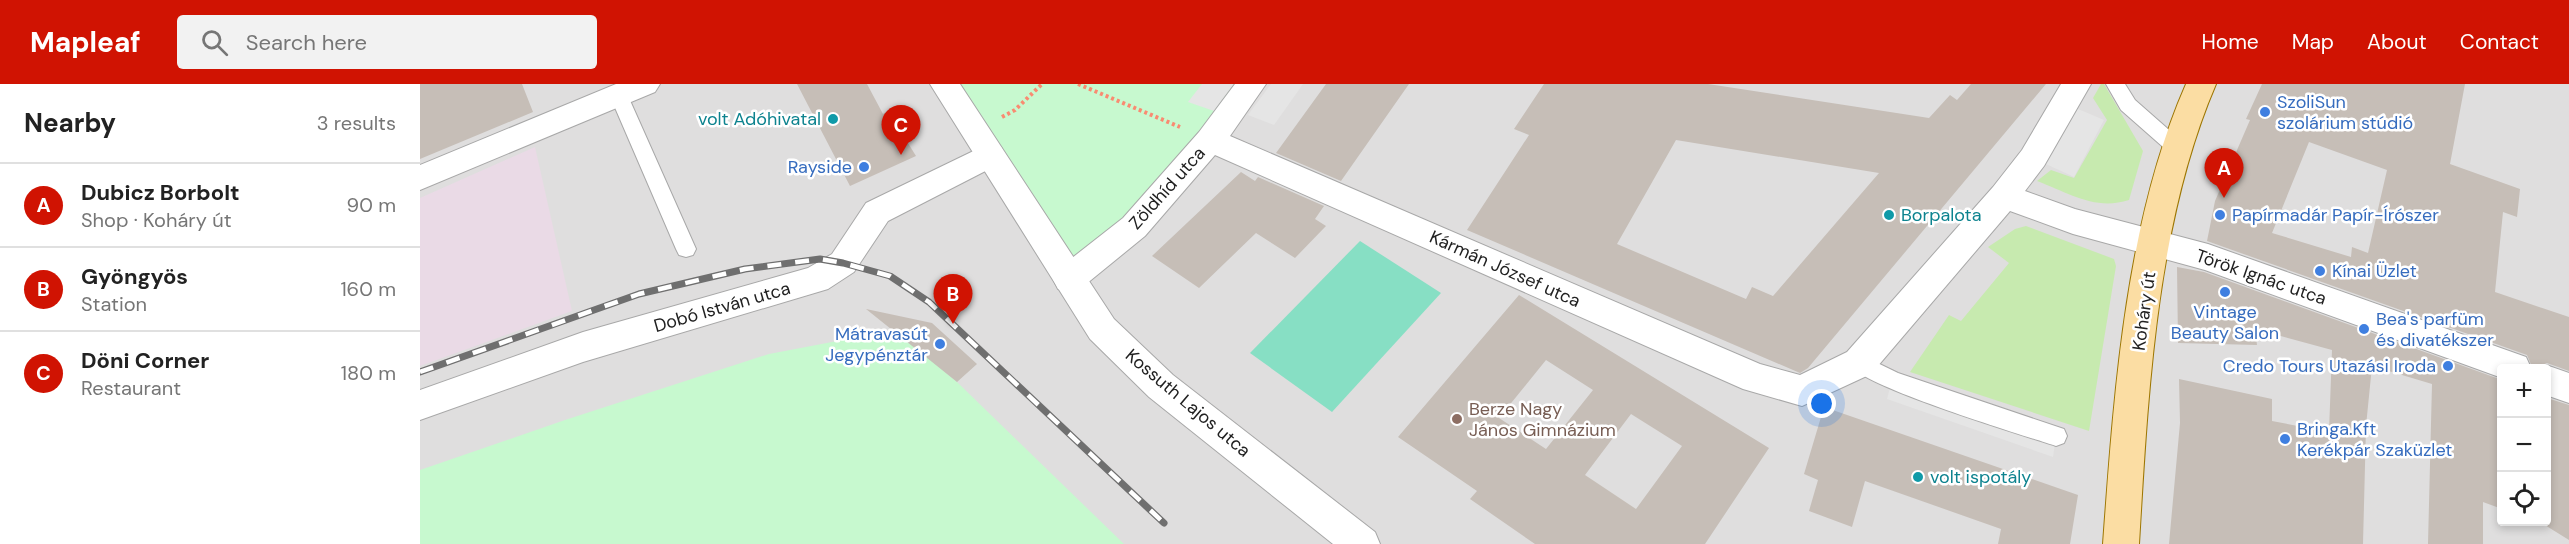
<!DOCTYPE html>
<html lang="en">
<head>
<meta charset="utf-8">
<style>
  :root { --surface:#fff; --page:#f2f2f2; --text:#222; --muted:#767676; --line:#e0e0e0; --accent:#d01302 }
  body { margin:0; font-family:"DM Sans",sans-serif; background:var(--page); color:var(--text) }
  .controls { position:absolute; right:18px; bottom:18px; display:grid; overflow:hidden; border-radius:6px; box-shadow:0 3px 9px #0003 }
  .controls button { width:54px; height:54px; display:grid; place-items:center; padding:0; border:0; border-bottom:2px solid var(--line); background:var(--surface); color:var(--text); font:30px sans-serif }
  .you { position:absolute; left:1402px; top:320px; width:21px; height:21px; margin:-15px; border:4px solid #fff; border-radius:50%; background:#1a73e8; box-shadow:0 0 0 9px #1a73e833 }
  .badge { display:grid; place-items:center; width:39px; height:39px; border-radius:50%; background:var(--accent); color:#fff; font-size:20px; font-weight:700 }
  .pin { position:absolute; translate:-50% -50px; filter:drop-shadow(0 2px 3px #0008) }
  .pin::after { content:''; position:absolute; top:32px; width:21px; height:18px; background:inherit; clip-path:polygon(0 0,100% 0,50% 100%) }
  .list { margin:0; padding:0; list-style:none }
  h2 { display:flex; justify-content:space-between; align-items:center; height:78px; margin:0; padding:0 24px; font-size:26px }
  h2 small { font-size:20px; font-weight:400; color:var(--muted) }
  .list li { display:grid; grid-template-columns:39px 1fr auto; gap:18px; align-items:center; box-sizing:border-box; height:84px; padding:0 24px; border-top:2px solid var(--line) }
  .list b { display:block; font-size:22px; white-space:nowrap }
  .list p { margin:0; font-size:20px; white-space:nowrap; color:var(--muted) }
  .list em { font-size:20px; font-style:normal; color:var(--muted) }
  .icon { flex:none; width:33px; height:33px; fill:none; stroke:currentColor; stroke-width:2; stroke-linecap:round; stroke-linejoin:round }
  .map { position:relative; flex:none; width:2149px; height:460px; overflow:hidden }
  header { display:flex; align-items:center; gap:36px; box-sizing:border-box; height:84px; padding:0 30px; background:var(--accent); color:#fff }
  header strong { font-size:28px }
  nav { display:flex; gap:33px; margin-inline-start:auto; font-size:21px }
  .search { width:420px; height:54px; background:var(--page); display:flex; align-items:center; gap:15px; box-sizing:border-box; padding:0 21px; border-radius:6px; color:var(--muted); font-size:22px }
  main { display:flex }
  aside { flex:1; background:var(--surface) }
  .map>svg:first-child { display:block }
  .residential { fill:#dfdede; fill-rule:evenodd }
  .industrial { fill:#eadae6 }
  .grass { fill:#c7eaaf }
  .park { fill:#c7f9cf }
  .pitch { fill:#87dfc4 }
  .parking { fill:#e5e5e5 }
  .building { fill:#c6beb7; fill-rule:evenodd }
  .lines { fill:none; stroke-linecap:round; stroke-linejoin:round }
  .service-casing { stroke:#a8a8a8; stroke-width:2 }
  .minor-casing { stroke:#a8a8a8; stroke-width:2 }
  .tertiary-casing { stroke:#a8a8a8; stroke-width:2 }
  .primary-casing { stroke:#9d7602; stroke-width:2 }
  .path { stroke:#f98b71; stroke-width:4; stroke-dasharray:3 3; stroke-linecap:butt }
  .service { fill:#fff; fill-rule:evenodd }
  .minor { fill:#fff; fill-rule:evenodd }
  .tertiary { fill:#fff; fill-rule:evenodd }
  .primary { fill:#fbdda3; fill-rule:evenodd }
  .rail-casing { stroke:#6f6f6f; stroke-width:7 }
  .rail { stroke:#fff; stroke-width:4.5; stroke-dasharray:14; stroke-linecap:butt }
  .shop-dot { fill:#3f7fe0; stroke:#fff; stroke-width:2 }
  .culture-dot { fill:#0f9aa8; stroke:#fff; stroke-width:2 }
  .education-dot { fill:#8d6e63; stroke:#fff; stroke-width:2 }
  .labels { text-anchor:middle; stroke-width:5; stroke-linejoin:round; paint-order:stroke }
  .shop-label { font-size:18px; fill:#366cbe; stroke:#fff; text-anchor:start }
  .culture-label { font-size:18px; fill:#0d838f; stroke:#fff; text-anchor:start }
  .street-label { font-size:18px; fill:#212121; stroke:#fff }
  .education-label { font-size:18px; fill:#785e54; stroke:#fff; text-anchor:start }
</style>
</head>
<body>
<header>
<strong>Mapleaf</strong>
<div class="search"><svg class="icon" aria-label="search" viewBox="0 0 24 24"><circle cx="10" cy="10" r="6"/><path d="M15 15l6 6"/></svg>Search here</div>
<nav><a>Home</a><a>Map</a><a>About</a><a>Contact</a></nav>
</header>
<main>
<aside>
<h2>Nearby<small>3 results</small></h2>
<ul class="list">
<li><span class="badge">A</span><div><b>Dubicz Borbolt</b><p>Shop · Koháry út</p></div><em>90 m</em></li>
<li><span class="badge">B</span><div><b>Gyöngyös</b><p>Station</p></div><em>160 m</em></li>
<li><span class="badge">C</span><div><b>Döni Corner</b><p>Restaurant</p></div><em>180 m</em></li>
</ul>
</aside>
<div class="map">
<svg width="2149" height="460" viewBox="0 0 2149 460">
  <rect width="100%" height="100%" fill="#f1efe8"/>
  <path class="residential" d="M0 0H2149V460H0ZM2082 284H2126V438H2082Z"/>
  <path class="industrial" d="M115 63 152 227 0 282V114Z"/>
  <path class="grass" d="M1681 0H1684L1723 67 1709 116C1675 127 1649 109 1617 97L1631 86 1654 94 1687 36 1673 14Z
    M1606 142 1694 175 1696 182 1669 347 1490 288 1529 231 1541 237 1589 179 1568 163 1595 145Z"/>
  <path class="park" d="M525 0H831L649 195Z
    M475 246 537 298 704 460H0V386L145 336 349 270Z"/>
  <path class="pitch" d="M940 157 1021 209 912 328 830 269Z"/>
  <path class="parking" d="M782 0H814L794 27 768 18Z
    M851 0H883L854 41 828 31Z
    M1644 19 1684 36 1654 93 1613 74Z
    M1472 296 1636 352 1633 373 1467 315Z"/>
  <path class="building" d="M0 0H102L113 28 0 75Z
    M377 0H447L463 30 468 27 496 72 430 102Z
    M906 0H989L921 97 856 69Z
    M1124 0H1288L1509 34 1530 11 1537 16 1551 0H1626L1388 284 1380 289 1047 146 1109 51 1094 45ZM1256 56 1459 89 1353 212 1332 203 1326 215 1197 160Z
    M1842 0H2045L2030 80 2100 105 2097 133 2083 128 2075 208 2149 233V287L2127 279 2113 285 2107 271 1787 157 1795 117 1830 36 1826 35ZM1889 58 1967 86 1948 169 1932 163 1931 173 1852 149Z
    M821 88 835 97 838 93 904 122 895 135 906 142 875 174 836 149 779 204 732 172Z
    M1757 183 1784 188 2082 296V425L2063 418V460H2008L2012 300 1952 282 1946 342 1943 460H1749L1760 339 1759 295 1852 315V337L1909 348 1912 266 1835 245 1837 261 1758 259Z
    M1099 211 1349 364 1285 460H1115L1050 415 1057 407 978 353ZM1126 276 1173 306 1126 365 1079 334ZM1211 330 1262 362 1216 425 1165 391Z
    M446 225 512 239 557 280 537 298Z
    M2127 314 2149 321V456L2120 438H2127Z
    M1404 323 1658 411 1650 460H1578L1581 445 1445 397 1432 443 1389 427 1398 396 1384 390Z"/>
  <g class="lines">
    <defs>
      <path id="service" d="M1686 0H1705L1715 16 1765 60 1768 65 1765 70 1758 73 1751 70 1701 26Z
        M199 5 206 7 208 12 276 165 273 171 266 173 259 171 256 165 190 12 192 7Z
        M1439 270 1478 289 1644 345 1647 352 1644 359 1636 362C1603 351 1439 302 1428 279L1431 272Z"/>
      <path id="minor" d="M196 0H240L235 8 0 106V81Z
        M815 0H846L810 52 1340 280 1380 291 1427 268 1573 103 1602 66 1641 0H1671L1624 82 1605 107 1655 125 1788 160 2106 273 2111 284H2082V294L1785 186 1653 150 1590 127 1451 290 1382 322 1323 305 795 71 725 152 660 205 649 209 638 205 633 195 638 185 703 134 779 48Z
        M570 59 581 63 585 71 581 79 468 137 434 188 408 205 163 278 0 336V306L163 248 388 184 412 170 446 119Z
        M2126 281 2149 289V319L2126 311V284H2116Z"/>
      <path id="tertiary" d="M510 0H540L694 235 753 291 955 448 960 460H913L729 313 670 255Z"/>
      <path id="primary" d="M1766 0H1796C1736 139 1728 310 1719 460H1683C1694 310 1705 139 1766 0Z"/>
    </defs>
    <use href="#service" class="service-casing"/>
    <use href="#minor" class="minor-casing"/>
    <use href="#tertiary" class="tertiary-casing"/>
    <use href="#primary" class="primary-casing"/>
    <path class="path" d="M658 0 760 43
      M582 33 595 26 622 0"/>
    <use href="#service" class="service"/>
    <use href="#minor" class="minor"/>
    <use href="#tertiary" class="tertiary"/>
    <use href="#primary" class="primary"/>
    <defs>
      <path id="rail" d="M0 288 219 210 325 185 400 175 423 179 470 192 509 218 744 439"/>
    </defs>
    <use href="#rail" class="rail-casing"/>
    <use href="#rail" class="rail"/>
  </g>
  <g class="shop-dot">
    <circle cx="1845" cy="28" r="6"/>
    <circle cx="444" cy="83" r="6"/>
    <circle cx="1800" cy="131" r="6"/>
    <circle cx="1900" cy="187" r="6"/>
    <circle cx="1805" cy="208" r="6"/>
    <circle cx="1944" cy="245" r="6"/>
    <circle cx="520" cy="260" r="6"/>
    <circle cx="2028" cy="282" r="6"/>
    <circle cx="1865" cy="355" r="6"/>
  </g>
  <g class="culture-dot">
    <circle cx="413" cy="35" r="6"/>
    <circle cx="1469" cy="131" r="6"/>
    <circle cx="1498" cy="393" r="6"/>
  </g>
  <circle class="education-dot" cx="1037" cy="335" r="6"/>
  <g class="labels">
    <g class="shop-label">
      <text x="1857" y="24">SzoliSun<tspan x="1857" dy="21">szolárium stúdió</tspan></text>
      <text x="432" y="89" text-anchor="end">Rayside</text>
      <text x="1812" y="137">Papírmadár Papír-Írószer</text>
      <text x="1912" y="193">Kínai Üzlet</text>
      <text x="1805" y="234" text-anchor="middle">Vintage<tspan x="1805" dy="21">Beauty Salon</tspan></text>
      <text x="1956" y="241">Bea's parfüm<tspan x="1956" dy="21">és divatékszer</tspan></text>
      <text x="508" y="256" text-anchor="end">Mátravasút<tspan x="508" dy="21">Jegypénztár</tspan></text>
      <text x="2016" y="288" text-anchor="end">Credo Tours Utazási Iroda</text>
      <text x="1877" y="351">Bringa.Kft<tspan x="1877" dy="21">Kerékpár Szaküzlet</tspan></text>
    </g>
    <g class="culture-label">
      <text x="401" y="41" text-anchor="end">volt Adóhivatal</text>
      <text x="1481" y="137">Borpalota</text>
      <text x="1510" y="399">volt ispotály</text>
    </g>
    <g class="street-label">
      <text transform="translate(747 104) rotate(-48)" y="6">Zöldhíd utca</text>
      <text transform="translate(1085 185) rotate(24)" y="6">Kármán József utca</text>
      <text transform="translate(1841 193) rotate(19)" y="6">Török Ignác utca</text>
      <text transform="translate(302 223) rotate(-16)" y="6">Dobó István utca</text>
      <text transform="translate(1724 227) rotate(-82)" y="6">Koháry út</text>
      <text transform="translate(768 319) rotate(40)" y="6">Kossuth Lajos utca</text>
    </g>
    <g class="education-label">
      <text x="1049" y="331">Berze Nagy<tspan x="1049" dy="21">János Gimnázium</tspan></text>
    </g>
  </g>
</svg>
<div class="controls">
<button>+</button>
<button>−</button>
<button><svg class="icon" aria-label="locate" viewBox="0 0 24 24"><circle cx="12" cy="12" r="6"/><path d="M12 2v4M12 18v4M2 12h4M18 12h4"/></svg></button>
</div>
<div class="you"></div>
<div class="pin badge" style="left:1804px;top:114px">A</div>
<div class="pin badge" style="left:533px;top:240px">B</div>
<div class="pin badge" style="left:481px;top:71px">C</div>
</div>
</main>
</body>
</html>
